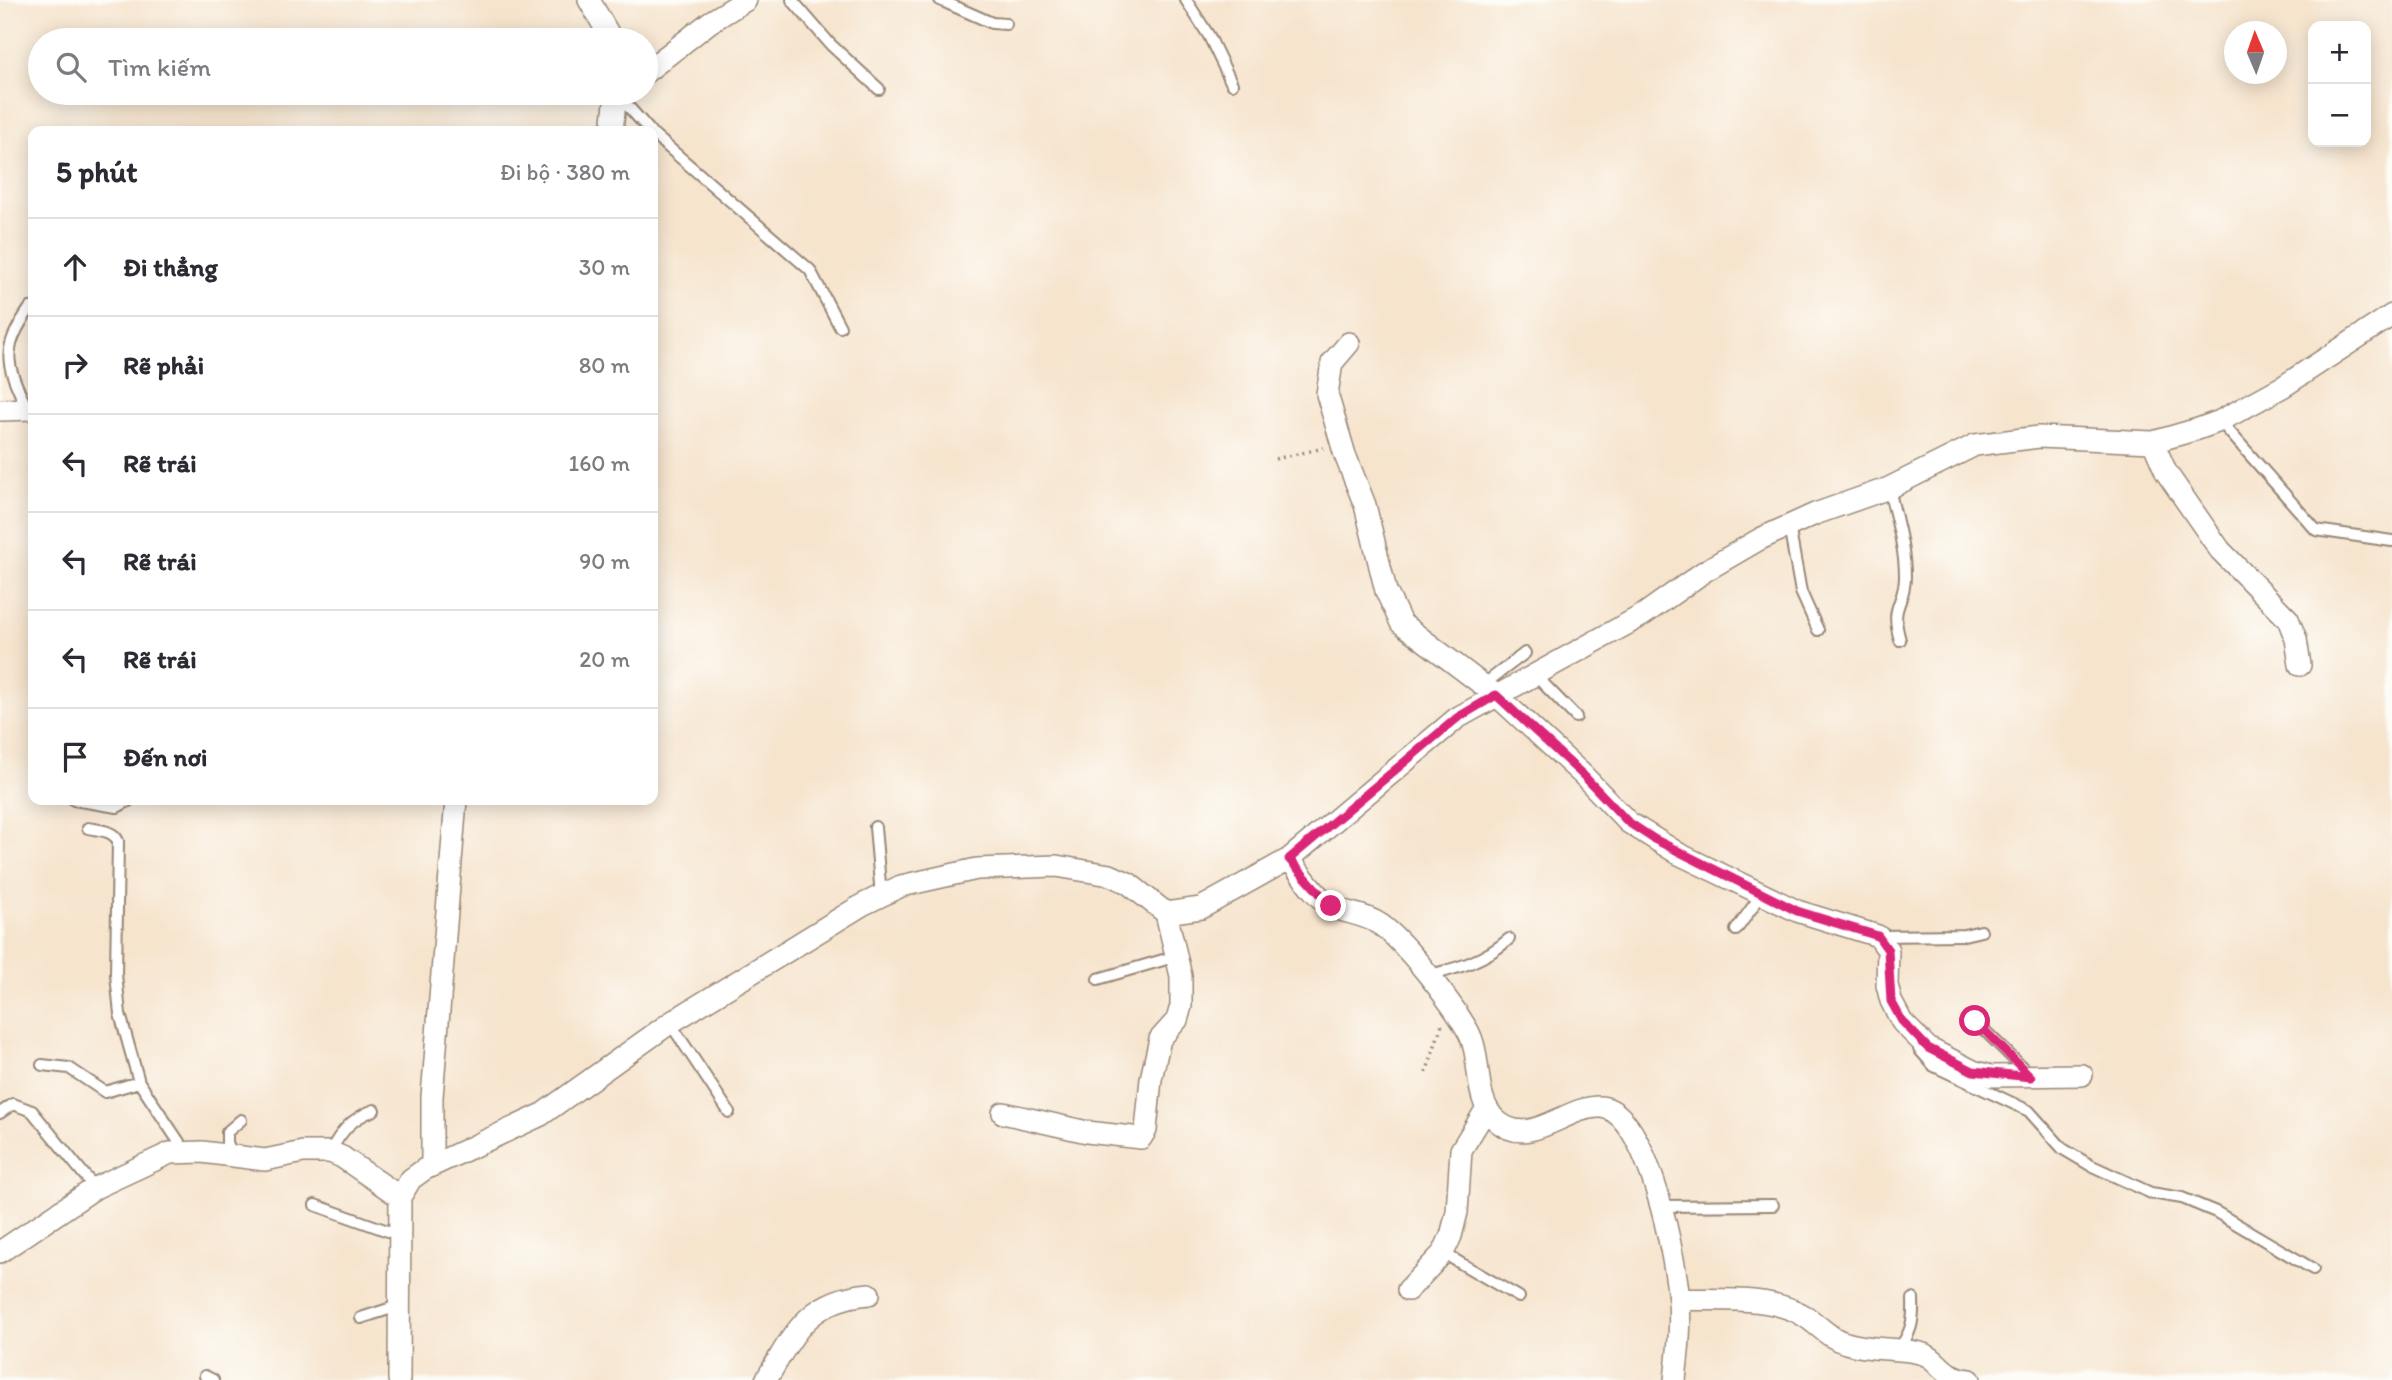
<!DOCTYPE html>
<html lang="vi">
<head>
<meta charset="utf-8">
<style>
  :root { --surface:#fff; --page:#f2f2f3; --text:#2b2b33; --muted:#7c7c81; --line:#e1e1e2 }
  body { margin:0; font-family:Itim,sans-serif; background:var(--page); color:var(--text) }
  .controls { position:absolute; right:21px; top:21px; display:grid; overflow:hidden; border-radius:14px; box-shadow:0 4px 18px #0003 }
  .controls button { width:63px; height:63px; display:grid; place-items:center; padding:0; border:0; border-bottom:2px solid var(--line); background:var(--surface); color:var(--text); font:35px sans-serif }
  .compass { position:absolute; left:2224px; top:21px; width:63px; height:63px; border-radius:50%; background:var(--surface); box-shadow:0 4px 18px #0003; rotate:358deg }
  .stop { position:absolute; width:21px; height:21px; margin:-16px; border:5px solid #db2777; border-radius:50%; background:#fff }
  .stop.end { background:#db2777; border-color:#fff; box-shadow:0 2px 7px #0008 }
  .list { margin:0; padding:0; list-style:none }
  h2 { display:flex; justify-content:space-between; align-items:center; height:91px; margin:0; padding:0 28px; font-size:30px }
  h2 small { font-size:23px; font-weight:400; color:var(--muted) }
  .list li { display:grid; grid-template-columns:46px 1fr auto; gap:21px; align-items:center; box-sizing:border-box; height:98px; padding:0 28px; border-top:2px solid var(--line) }
  .list b { display:block; font-size:26px; white-space:nowrap }
  .list em { font-size:23px; font-style:normal; color:var(--muted) }
  .icon { flex:none; width:38px; height:38px; fill:none; stroke:currentColor; stroke-width:2; stroke-linecap:round; stroke-linejoin:round }
  .map { position:relative; flex:none; width:2392px; height:1380px; overflow:hidden }
  .search { position:absolute; background:var(--surface); box-shadow:0 4px 18px #0003; left:28px; top:28px; width:630px; height:77px; display:flex; align-items:center; gap:18px; box-sizing:border-box; padding:0 24px; border-radius:38px; color:var(--muted); font-size:26px }
  .panel { position:absolute; background:var(--surface); box-shadow:0 4px 18px #0003; left:28px; top:126px; width:630px; height:679px; border-radius:14px }
  .map>svg:first-child { display:block }
  .lines { fill:none; stroke-linecap:round; stroke-linejoin:round }
  .lane-casing { stroke:#988776; stroke-width:14 }
  .street-casing { stroke:#988776; stroke-width:24 }
  .path { stroke:#988776; stroke-width:3.5; stroke-dasharray:2 5; stroke-linecap:butt }
  .lane { stroke:#fff; stroke-width:10 }
  .street { stroke:#fff; stroke-width:21 }
  .route { stroke:#db2777; stroke-width:9 }
</style>
</head>
<body>
<div class="map">
<svg width="2392" height="1380" viewBox="0 0 2392 1380">
  <rect width="100%" height="100%" fill="#fdfcf7"/>
  <filter id="ink" filterUnits="userSpaceOnUse"><feTurbulence type="fractalNoise" baseFrequency=".0143" numOctaves="2"/><feDisplacementMap in="SourceGraphic" scale="14" xChannelSelector="R" yChannelSelector="G"/><feConvolveMatrix kernelMatrix="1 2 1 2 8 2 1 2 1" color-interpolation-filters="sRGB"/></filter>
  <filter id="wash" filterUnits="userSpaceOnUse"><feTurbulence type="fractalNoise" baseFrequency=".00686" numOctaves="4" result="noise"/><feDisplacementMap in="SourceGraphic" scale="28" xChannelSelector="R" yChannelSelector="G"/><feGaussianBlur stdDeviation="1.57" result="paint"/><feColorMatrix in="noise" values="0 0 0 0 0 0 0 0 0 0 0 0 0 0 0 0 0 1.4 0 .05"/><feComposite in="paint" operator="in"/></filter>
  <g filter="url(#wash)">
    <rect width="100%" height="100%" fill="#f6e4cd"/>
  </g>
  <g filter="url(#ink)">
    <g class="lines">
      <defs>
        <path id="lane" d="M792 0 831 45 879 89
          M940 0 992 23 1006 24
          M1186 0 1209 36 1232 84
          M604 93 619 96 650 131
          M653 134 810 270 840 327
          M27 409C6 362 0 352 30 308
          M2220 421 2316 530 2392 541
          M1889 488C1895 516 1905 546 1905 576 1905 606 1889 603 1900 640
          M1789 526 1801 592 1818 630
          M1535 675 1576 717
          M1483 685 1525 653
          M74 800 117 807 130 800
          M875 827 881 896
          M88 828C98 830 113 830 118 841L116 974 120 1014 139 1082
          M1736 930 1762 894
          M1878 936 1964 935 1981 931
          M1427 976C1458 968 1484 961 1509 939
          M1098 979 1177 956
          M1975 1021 2030 1075
          M670 1023 729 1112
          M1919 1049 1934 1066 2029 1111 2063 1149 2090 1165 2151 1193 2182 1198 2216 1212 2313 1269
          M42 1065 69 1068 105 1092 139 1082 185 1151
          M0 1113 13 1104 32 1111 95 1188
          M330 1152C342 1130 351 1119 374 1110
          M234 1157 227 1143V1132L241 1120
          M315 1205 399 1235
          M1661 1206 1773 1205
          M1443 1253 1519 1297
          M361 1318 398 1306
          M1897 1351C1911 1334 1914 1322 1913 1299
          M205 1376 213 1380"/>
        <path id="street" d="M589 0 612 40
          M646 72 710 22 746 0
          M612 131 615 103 623 93
          M1349 343 1332 363 1327 394 1345 455 1365 505 1386 591 1401 623 1496 695 1583 775 1628 822 1679 854 1797 911 1878 936 1888 950 1887 985 1891 1001 1902 1022 1928 1048 1973 1071 1991 1076 2082 1075
          M0 410 33 409
          M2153 442 2166 472 2220 550 2288 619 2296 639 2300 665
          M1289 859C1301 873 1315 897 1331 906 1347 914 1366 914 1381 925 1406 943 1452 1003 1468 1031 1483 1058 1472 1099 1497 1121 1530 1150 1566 1105 1601 1107 1648 1110 1676 1262 1679 1301 1681 1328 1678 1353 1675 1380
          M1003 1113 1087 1132 1141 1138 1146 1130 1151 1079 1160 1039 1177 1020 1181 1006V976L1166 913
          M432 1165V1097L456 800
          M0 1252 95 1188 170 1153 202 1152 265 1160 303 1152H330L342 1157 400 1197
          M1408 1290 1443 1253 1451 1236 1457 1212 1461 1150 1487 1108
          M1679 1299C1717 1301 1767 1295 1801 1314 1817 1322 1827 1338 1846 1343 1871 1351 1896 1347 1920 1353 1941 1358 1937 1376 1970 1380
          M399 1380 400 1197 411 1179 425 1169 541 1115 670 1023 862 905 901 886 977 869 1056 866 1110 875 1128 883 1166 913 1201 908 1289 859 1457 718 1643 615 1705 571 1760 539 1815 514 1889 488 1975 445 2039 437 2153 442 2198 429 2220 421 2284 386 2392 315
          M766 1380C794 1333 809 1299 869 1294"/>
      </defs>
      <use href="#lane" class="lane-casing"/>
      <use href="#street" class="street-casing"/>
      <path class="path" d="M1275 459 1324 448
        M1426 1073 1442 1024"/>
      <use href="#lane" class="lane"/>
      <use href="#street" class="street"/>
    </g>
  </g>
  <g class="lines" filter="url(#ink)">
    <path class="route" d="M1331 906 1289 859 1457 718 1496 695 1583 775 1628 822 1654 839 1797 911 1878 936 1888 950 1891 1001 1902 1021 1928 1048 1973 1071 2031 1077 1975 1021"/>
  </g>
</svg>
<div class="controls">
<button>+</button>
<button>−</button>
</div>
<svg class="compass" viewBox="-18 -18 36 36"><path d="M0-13l5 13h-10z" fill="#e53935"/><path d="M0 13l5-13h-10z" fill="#7c7c81"/></svg>
<div class="stop" style="left:1975px;top:1021px"></div>
<div class="stop end" style="left:1331px;top:906px"></div>
<div class="search"><svg class="icon" aria-label="search" viewBox="0 0 24 24"><circle cx="10" cy="10" r="6"/><path d="M15 15l6 6"/></svg>Tìm kiếm</div>
<section class="panel">
<h2>5 phút<small>Đi bộ · 380 m</small></h2>
<ul class="list">
<li><svg class="icon" aria-label="ahead" viewBox="0 0 24 24"><path d="M12 20V5M6 11l6-6 6 6"/></svg><div><b>Đi thẳng</b></div><em>30 m</em></li>
<li><svg class="icon" aria-label="right" viewBox="0 0 24 24"><path d="M7 20v-9h11M14 6l5 5-5 5"/></svg><div><b>Rẽ phải</b></div><em>80 m</em></li>
<li><svg class="icon" aria-label="left" viewBox="0 0 24 24"><path d="M17 20v-9H6M10 6l-5 5 5 5"/></svg><div><b>Rẽ trái</b></div><em>160 m</em></li>
<li><svg class="icon" aria-label="left" viewBox="0 0 24 24"><path d="M17 20v-9H6M10 6l-5 5 5 5"/></svg><div><b>Rẽ trái</b></div><em>90 m</em></li>
<li><svg class="icon" aria-label="left" viewBox="0 0 24 24"><path d="M17 20v-9H6M10 6l-5 5 5 5"/></svg><div><b>Rẽ trái</b></div><em>20 m</em></li>
<li><svg class="icon" aria-label="arrive" viewBox="0 0 24 24"><path d="M6 21V4h12l-3 4 3 4H6"/></svg><div><b>Đến nơi</b></div></li>
</ul>
</section>
</div>
</body>
</html>
